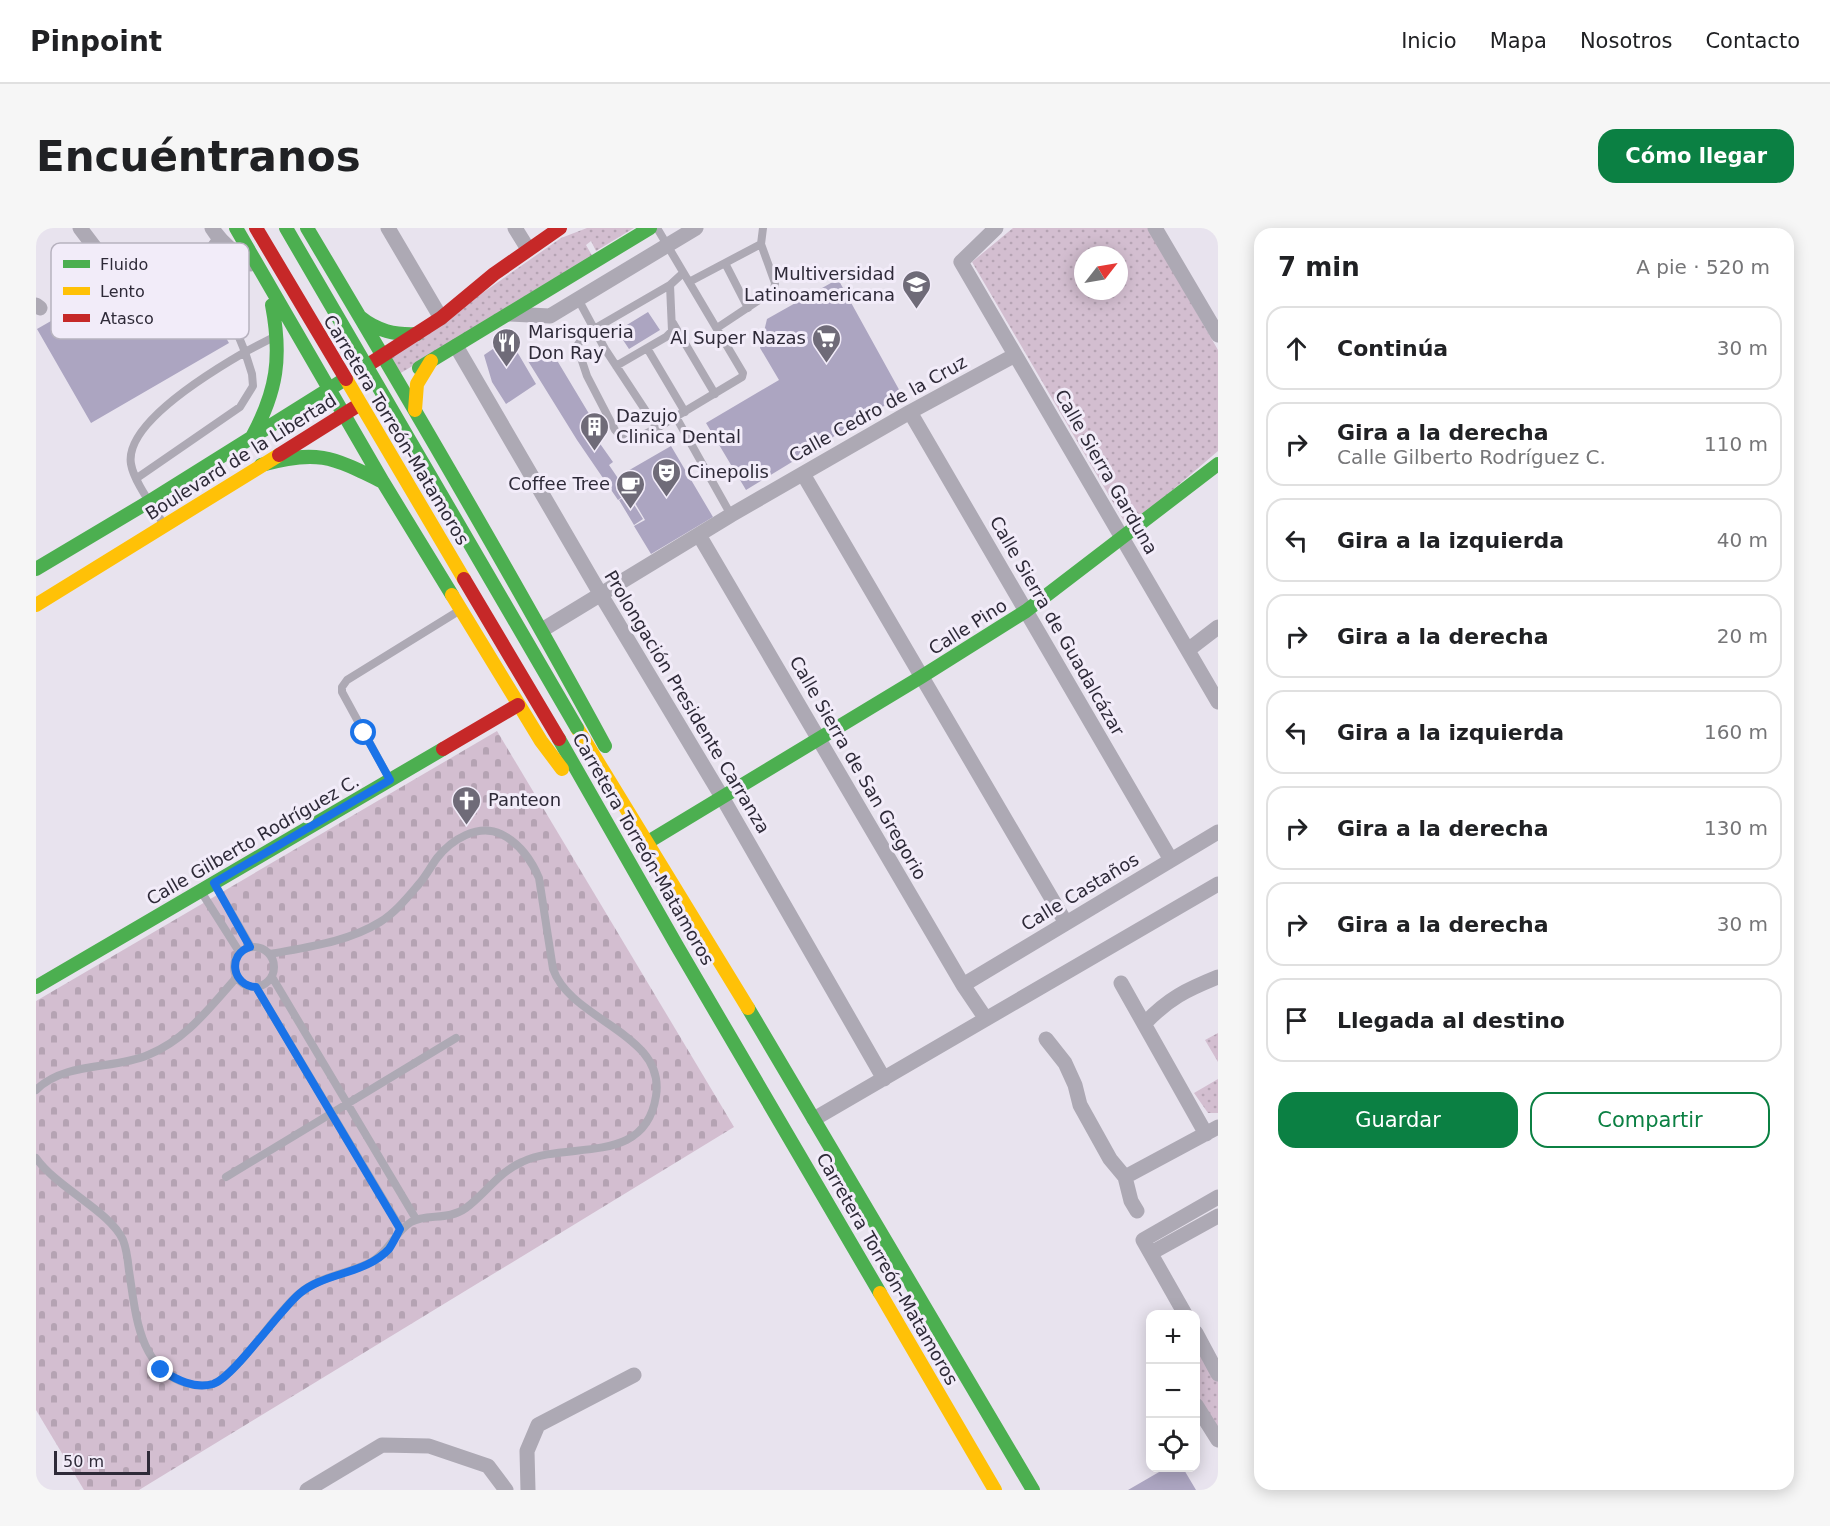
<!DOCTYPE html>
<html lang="es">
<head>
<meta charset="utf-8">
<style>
  :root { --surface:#fff; --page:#f6f6f6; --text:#202124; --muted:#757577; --line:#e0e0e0; --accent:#0b8043 }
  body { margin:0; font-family:"DejaVu Sans",sans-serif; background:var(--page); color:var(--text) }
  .controls { position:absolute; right:18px; bottom:18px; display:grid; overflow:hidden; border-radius:12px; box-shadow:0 3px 15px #0003 }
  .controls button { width:54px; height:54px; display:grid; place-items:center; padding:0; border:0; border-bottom:2px solid var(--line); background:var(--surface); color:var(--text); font:30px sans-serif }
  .compass { position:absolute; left:1038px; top:18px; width:54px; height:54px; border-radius:50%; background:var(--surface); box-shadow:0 3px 15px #0003; rotate:59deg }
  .scale { position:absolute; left:18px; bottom:15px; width:96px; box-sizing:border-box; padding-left:6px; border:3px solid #2e2a38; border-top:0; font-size:16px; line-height:21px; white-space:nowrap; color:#2e2a38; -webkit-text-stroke:4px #f2ecf9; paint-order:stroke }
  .stop { position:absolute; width:18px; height:18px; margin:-14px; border:4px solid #1a73e8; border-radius:50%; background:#fff }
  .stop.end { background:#1a73e8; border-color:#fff; box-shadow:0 2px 6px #0008 }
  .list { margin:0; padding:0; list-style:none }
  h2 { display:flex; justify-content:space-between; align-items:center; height:78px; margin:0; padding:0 24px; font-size:26px }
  h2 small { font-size:20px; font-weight:400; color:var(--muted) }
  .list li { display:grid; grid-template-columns:39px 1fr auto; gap:18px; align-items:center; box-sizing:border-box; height:84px; margin:0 12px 12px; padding:0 12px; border:2px solid var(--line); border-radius:18px }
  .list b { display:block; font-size:22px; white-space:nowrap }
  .list p { margin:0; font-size:20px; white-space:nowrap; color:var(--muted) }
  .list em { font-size:20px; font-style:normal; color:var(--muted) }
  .actions { display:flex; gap:12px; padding:18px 24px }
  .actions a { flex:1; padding:14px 0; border:2px solid var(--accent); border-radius:18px; text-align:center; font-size:21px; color:var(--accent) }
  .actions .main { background:var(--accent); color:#fff }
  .icon { flex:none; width:33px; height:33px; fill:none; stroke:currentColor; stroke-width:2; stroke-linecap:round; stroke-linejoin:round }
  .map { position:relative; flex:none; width:1182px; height:1262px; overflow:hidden; border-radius:18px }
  header { display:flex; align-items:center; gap:36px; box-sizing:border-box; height:84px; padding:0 30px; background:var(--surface); border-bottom:2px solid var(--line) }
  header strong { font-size:28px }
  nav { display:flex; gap:33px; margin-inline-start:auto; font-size:21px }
  .intro { display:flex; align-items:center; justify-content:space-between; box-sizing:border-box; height:144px; padding:0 36px }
  h1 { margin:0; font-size:42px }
  .button { padding:15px 27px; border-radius:18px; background:var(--accent); color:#fff; font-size:21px; font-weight:700 }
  main { display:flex; gap:36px; padding:0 36px }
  aside { flex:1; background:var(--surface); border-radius:18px; box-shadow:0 3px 15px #0003 }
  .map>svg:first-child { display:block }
  .cemetery { fill:url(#cemetery-stones) }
  .park { fill:url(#park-dots); fill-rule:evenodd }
  .building { fill:#aca5c1 }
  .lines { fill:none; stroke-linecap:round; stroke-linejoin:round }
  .lane { stroke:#ada9b4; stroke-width:8 }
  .street { stroke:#ada9b4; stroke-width:15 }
  .fast { stroke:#4caf50; stroke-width:14 }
  .slow { stroke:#ffc107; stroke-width:14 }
  .jam { stroke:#c62828; stroke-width:14 }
  .fast-bridge { stroke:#4caf50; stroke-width:14 }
  .slow-bridge { stroke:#ffc107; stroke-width:14 }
  .jam-bridge { stroke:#c62828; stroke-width:14 }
  .route { stroke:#1a73e8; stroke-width:8 }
  .labels { text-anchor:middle; stroke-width:6; stroke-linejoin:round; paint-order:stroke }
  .poi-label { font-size:18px; fill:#2e2a38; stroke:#f2ecf9; text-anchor:start }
  .street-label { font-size:18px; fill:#2e2a38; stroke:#f2ecf9 }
  .key { fill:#f2ecf9; stroke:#b7b2bf; stroke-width:1.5 }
  .key-label { font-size:16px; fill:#2e2a38 }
</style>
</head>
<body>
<header>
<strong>Pinpoint</strong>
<nav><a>Inicio</a><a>Mapa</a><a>Nosotros</a><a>Contacto</a></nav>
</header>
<div class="intro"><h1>Encuéntranos</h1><a class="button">Cómo llegar</a></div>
<main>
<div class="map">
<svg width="1182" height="1262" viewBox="0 0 1182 1262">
  <defs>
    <pattern id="cemetery-stones" width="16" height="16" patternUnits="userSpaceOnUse" patternTransform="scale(1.5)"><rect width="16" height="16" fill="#d3bed0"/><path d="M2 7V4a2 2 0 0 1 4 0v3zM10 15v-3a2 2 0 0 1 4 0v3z" fill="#b5a3b3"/></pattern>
    <pattern id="park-dots" width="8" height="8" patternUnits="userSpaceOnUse" patternTransform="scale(1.5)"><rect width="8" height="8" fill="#d3bed0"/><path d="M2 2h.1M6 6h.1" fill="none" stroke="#b5a3b3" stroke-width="1.8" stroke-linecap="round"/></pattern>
  </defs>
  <rect width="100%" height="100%" fill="#e8e3ee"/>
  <path class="cemetery" d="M461 503 698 899 103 1262H48L0 1182V773Z"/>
  <path class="park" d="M551 0H598L560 23 555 13 550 17 558 31 363 146 352 131 525 10Z
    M977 0H1112L1182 122V223L1092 300 936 34ZM1047 27H1083V63H1047Z
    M1182 805V834L1169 812Z
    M1182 851V885H1172L1158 865Z
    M1160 1112 1182 1151V1206L1160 1165Z"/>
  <path class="building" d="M139 22 193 115 55 195 1 101Z
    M802 51 866 167 710 262 670 195 743 152 724 120 731 91Z
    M612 84 624 102 593 121 581 103Z
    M473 110 500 156 470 176 456 154 448 127Z
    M513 119 561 199 555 203 577 234 573 237 592 265 582 272 541 212 492 133Z
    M635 218 677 289 615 326 598 298 609 292 583 248Z
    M592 267 607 291 598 297 583 272Z
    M1130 1240H1147L1160 1262H1092Z"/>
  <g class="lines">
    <path class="lane" d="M621 0 707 145 706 149 621 200 595 213 586 209 579 202 551 148 541 118 547 109 558 101 634 57
      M725 16 727 0
      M689 35 712 80
      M653 54 725 16 739 55 738 62 681 100
      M542 71 569 121 621 200
      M637 95 679 166
      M611 120 649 184
      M580 138 630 109 636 103 634 57 647 45
      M640 189 695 287
      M101 250 204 179 217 158 216 146 209 124 236 110
      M128 297C118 280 98 254 95 236 88 195 178 142 209 124L172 33C171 22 175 17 182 9
      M354 552 306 464V459L311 452 421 384
      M178 655 215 719
      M166 665 204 725
      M198 739a20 20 0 1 1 40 0a20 20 0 1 1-40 0Z
      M236 749 380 991
      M220 759 365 1001
      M0 862C30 833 77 842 112 827 150 812 175 778 201 749
      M0 930C21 960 74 983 87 1012 91 1022 92 1033 93 1043 100 1086 102 1141 152 1156 159 1158 170 1158 177 1156 200 1148 240 1084 264 1065 284 1048 312 1046 335 1034 353 1024 358 1005 375 994 391 985 412 993 430 980 450 965 463 944 486 934 533 912 609 939 620 868 630 805 535 793 517 741L503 650C495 631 483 615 465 606 442 595 415 612 401 630 395 638 390 648 383 656 371 670 359 685 344 694 312 714 271 719 234 726
      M190 949 420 810"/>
    <path class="street" d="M44 0 69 33
      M176 0C186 16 200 26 215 36
      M352 0 405 90
      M479 0 492 21
      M960 0 925 34 1182 474
      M1119 0 1182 107
      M0 77 4 80
      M474 86 514 88 660 0
      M420 118 565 367 686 569 848 851
      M874 184 1135 632
      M767 246 1030 695
      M663 307 927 757 950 791
      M506 402 695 287 874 184 979 127
      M1152 422 1182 399
      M1085 755 1170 906
      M927 757 1182 604
      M1108 796C1133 770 1150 762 1182 749
      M1010 811 1029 835 1039 857 1044 877 1074 931 1089 949 1095 973 1101 983
      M778 891 1182 656
      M1089 949 1182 899
      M1115 1025 1182 988
      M1149 1086 1107 1012 1182 969
      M1160 1105 1182 1146
      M1160 1177 1182 1212
      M271 1262 346 1217 393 1218 452 1238 470 1262
      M492 1262 491 1223 502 1197 598 1147"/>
    <path class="fast" d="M200 0 347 254 416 367
      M271 0C373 171 474 343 569 518
      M324 89C341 103 359 107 381 106
      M383 140 614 0
      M216 209C241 163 246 129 236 77
      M225 237C282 221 296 229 347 254
      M0 341 114 273 306 153
      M523 511 641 718 844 1065
      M612 614 885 449 990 383 1182 236
      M0 759 407 521
      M712 780 997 1262"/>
    <path class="slow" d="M379 182 381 156 395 133
      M416 367 505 513 526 541
      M0 377 243 227
      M541 500 712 780
      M844 1065 959 1262"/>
    <path class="jam" d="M335 135 405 90 458 46 524 0
      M243 227 321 178
      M407 521 482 477"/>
    <path class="fast-bridge" d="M250 0 541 500"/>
    <path class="slow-bridge" d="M310 151 428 351"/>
    <path class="jam-bridge" d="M220 0 310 151
      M428 351 523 511"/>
  </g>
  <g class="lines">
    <path class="route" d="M125 1142C141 1152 158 1161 177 1156 197 1150 242 1084 263 1066 288 1044 329 1047 353 1021 357 1015 361 1007 364 1001L220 759C196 758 191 726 214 719L178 655 354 552 328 505"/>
  </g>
  <defs>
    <symbol id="university-pin" viewBox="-11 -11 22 30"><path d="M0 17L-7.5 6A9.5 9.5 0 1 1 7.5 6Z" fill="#6f6b78" stroke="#f2ecf9"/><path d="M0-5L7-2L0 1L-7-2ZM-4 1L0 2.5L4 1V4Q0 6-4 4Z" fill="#fff"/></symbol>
    <symbol id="supermarket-pin" viewBox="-11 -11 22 30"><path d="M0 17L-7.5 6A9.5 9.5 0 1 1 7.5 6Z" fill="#6f6b78" stroke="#f2ecf9"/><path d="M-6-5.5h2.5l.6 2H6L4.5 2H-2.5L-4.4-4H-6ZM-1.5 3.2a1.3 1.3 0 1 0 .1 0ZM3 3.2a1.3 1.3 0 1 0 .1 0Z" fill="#fff"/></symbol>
    <symbol id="restaurant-pin" viewBox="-11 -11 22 30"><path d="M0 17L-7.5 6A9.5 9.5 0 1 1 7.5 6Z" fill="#6f6b78" stroke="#f2ecf9"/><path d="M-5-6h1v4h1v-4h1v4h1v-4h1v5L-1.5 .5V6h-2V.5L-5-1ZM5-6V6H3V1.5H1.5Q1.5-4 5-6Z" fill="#fff"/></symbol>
    <symbol id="building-pin" viewBox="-11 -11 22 30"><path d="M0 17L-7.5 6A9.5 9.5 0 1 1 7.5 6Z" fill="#6f6b78" stroke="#f2ecf9"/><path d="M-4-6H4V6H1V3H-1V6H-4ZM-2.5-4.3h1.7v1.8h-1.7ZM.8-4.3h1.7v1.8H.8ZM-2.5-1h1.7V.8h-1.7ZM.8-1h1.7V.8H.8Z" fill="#fff"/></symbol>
    <symbol id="theatre-pin" viewBox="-11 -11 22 30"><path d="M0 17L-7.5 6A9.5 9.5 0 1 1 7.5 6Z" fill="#6f6b78" stroke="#f2ecf9"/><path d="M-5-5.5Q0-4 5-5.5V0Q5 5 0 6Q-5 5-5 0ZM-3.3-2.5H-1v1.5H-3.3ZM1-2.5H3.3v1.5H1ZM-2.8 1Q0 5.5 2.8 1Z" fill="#fff"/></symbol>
    <symbol id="cafe-pin" viewBox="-11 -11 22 30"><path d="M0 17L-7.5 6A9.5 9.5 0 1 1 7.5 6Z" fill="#6f6b78" stroke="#f2ecf9"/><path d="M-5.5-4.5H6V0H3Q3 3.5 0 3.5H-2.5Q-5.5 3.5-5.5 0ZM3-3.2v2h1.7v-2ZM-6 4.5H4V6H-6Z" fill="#fff"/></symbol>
    <symbol id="church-pin" viewBox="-11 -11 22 30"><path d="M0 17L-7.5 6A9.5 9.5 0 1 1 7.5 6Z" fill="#6f6b78" stroke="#f2ecf9"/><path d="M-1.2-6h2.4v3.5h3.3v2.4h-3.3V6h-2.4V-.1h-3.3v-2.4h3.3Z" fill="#fff"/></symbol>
  </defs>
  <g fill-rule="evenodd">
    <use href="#university-pin" x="864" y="40" width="33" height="45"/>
    <use href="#supermarket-pin" x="774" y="94" width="33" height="45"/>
    <use href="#restaurant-pin" x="454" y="98" width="33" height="45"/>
    <use href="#building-pin" x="542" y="182" width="33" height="45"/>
    <use href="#theatre-pin" x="614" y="228" width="33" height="45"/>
    <use href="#cafe-pin" x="578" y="240" width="33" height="45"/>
    <use href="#church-pin" x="414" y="556" width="33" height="45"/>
  </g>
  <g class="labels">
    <g class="poi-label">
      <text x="859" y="52" text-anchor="end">Multiversidad<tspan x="859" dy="21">Latinoamericana</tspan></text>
      <text x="492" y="110">Marisqueria<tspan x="492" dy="21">Don Ray</tspan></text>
      <text x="770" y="116" text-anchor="end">Al Super Nazas</text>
      <text x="580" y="194">Dazujo<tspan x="580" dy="21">Clinica Dental</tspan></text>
      <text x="651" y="250">Cinepolis</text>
      <text x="574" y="262" text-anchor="end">Coffee Tree</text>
      <text x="452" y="578">Panteon</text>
    </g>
    <g class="street-label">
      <text transform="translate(842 181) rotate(-29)" y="6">Calle Cedro de la Cruz</text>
      <text transform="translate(360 202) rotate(59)" y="6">Carretera Torreón-Matamoros</text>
      <text transform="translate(205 229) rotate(-32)" y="6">Boulevard de la Libertad</text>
      <text transform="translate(1070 244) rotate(60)" y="6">Calle Sierra Garduna</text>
      <text transform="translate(1021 398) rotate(60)" y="6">Calle Sierra de Guadalcázar</text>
      <text transform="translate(932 399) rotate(-32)" y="6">Calle Pino</text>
      <text transform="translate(651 474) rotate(59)" y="6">Prolongación Presidente Carranza</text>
      <text transform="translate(822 540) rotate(60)" y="6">Calle Sierra de San Gregorio</text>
      <text transform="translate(217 612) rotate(-30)" y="6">Calle Gilberto Rodríguez C.</text>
      <text transform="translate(607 621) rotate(60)" y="6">Carretera Torreón-Matamoros</text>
      <text transform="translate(1044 664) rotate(-31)" y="6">Calle Castaños</text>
      <text transform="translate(851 1041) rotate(60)" y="6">Carretera Torreón-Matamoros</text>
    </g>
  </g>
  <rect x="15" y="15" width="198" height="96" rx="9" class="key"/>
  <rect x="27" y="32" width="27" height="8" fill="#4caf50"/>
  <rect x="27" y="59" width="27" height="8" fill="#ffc107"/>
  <rect x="27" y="86" width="27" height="8" fill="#c62828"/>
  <g class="key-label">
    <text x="64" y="42">Fluido</text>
    <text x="64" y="69">Lento</text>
    <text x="64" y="96">Atasco</text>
  </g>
</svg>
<div class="controls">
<button>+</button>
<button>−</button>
<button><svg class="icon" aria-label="locate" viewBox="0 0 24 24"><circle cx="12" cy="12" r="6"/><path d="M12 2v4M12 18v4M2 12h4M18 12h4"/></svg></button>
</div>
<svg class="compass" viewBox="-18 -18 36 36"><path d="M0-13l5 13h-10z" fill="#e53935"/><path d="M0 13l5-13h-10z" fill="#757577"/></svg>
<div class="scale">50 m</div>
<div class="stop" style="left:328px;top:505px"></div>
<div class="stop end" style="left:125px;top:1142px"></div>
</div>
<aside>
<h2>7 min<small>A pie · 520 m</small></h2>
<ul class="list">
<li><svg class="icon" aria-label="ahead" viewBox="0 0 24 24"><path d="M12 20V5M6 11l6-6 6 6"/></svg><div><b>Continúa</b></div><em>30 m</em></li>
<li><svg class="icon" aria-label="right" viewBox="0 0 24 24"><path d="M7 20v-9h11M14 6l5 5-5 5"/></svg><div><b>Gira a la derecha</b><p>Calle Gilberto Rodríguez C.</p></div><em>110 m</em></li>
<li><svg class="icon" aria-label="left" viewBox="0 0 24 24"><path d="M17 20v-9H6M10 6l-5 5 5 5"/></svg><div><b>Gira a la izquierda</b></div><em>40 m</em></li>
<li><svg class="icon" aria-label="right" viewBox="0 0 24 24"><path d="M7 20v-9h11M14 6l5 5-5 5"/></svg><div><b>Gira a la derecha</b></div><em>20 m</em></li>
<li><svg class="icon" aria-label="left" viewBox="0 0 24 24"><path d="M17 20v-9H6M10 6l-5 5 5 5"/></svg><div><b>Gira a la izquierda</b></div><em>160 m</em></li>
<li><svg class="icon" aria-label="right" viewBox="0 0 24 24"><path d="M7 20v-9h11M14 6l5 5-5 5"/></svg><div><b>Gira a la derecha</b></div><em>130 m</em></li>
<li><svg class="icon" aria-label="right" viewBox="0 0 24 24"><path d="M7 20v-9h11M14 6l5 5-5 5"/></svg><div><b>Gira a la derecha</b></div><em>30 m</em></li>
<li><svg class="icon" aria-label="arrive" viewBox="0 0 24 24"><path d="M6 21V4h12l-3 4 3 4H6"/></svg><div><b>Llegada al destino</b></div></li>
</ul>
<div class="actions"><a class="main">Guardar</a><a>Compartir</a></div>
</aside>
</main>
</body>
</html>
